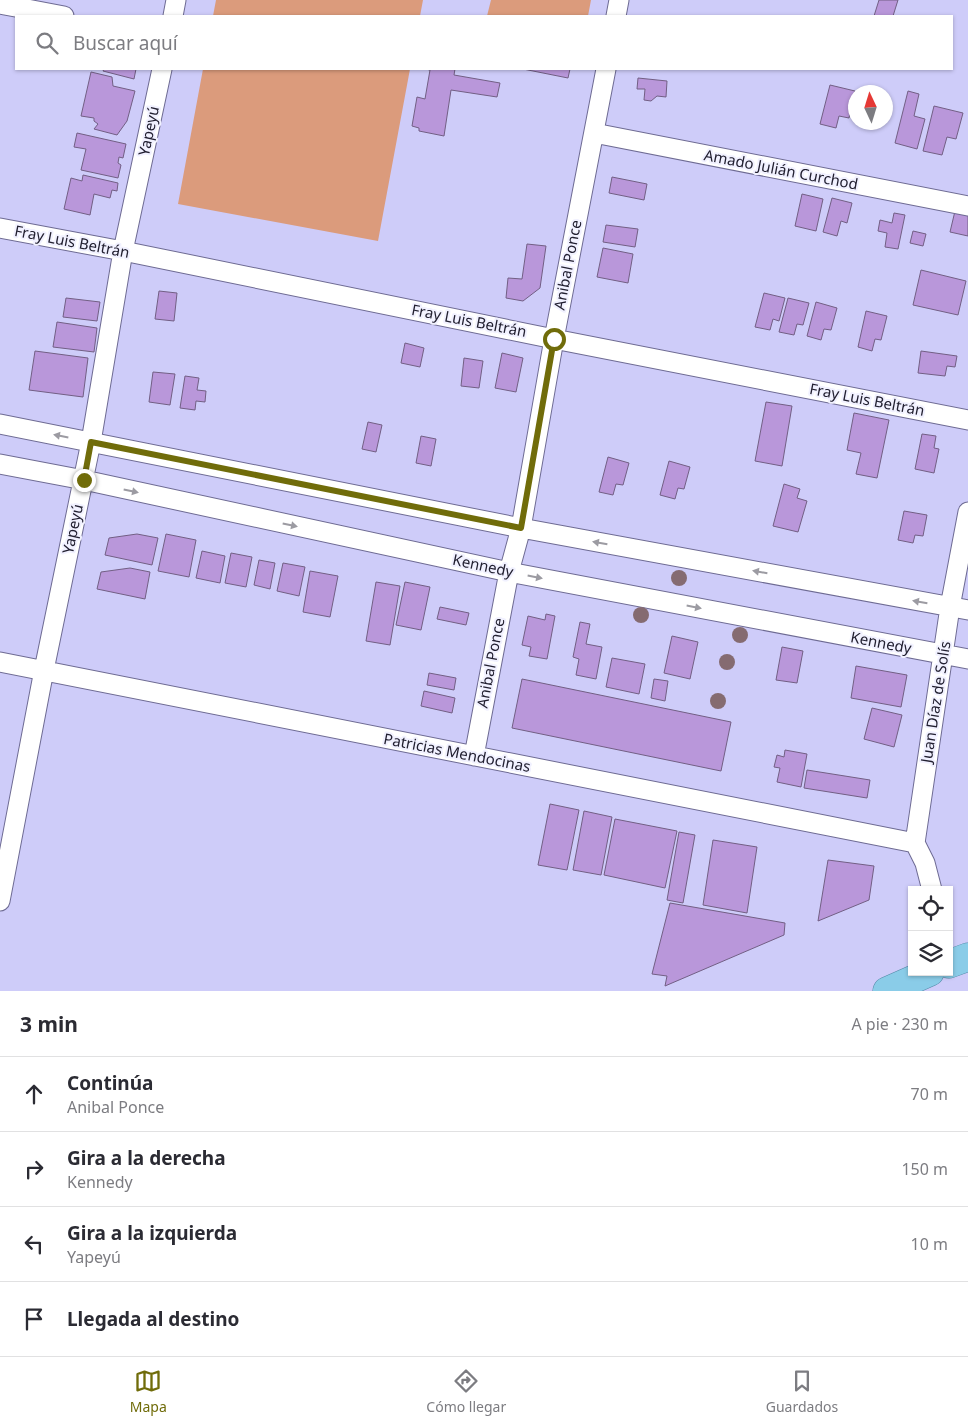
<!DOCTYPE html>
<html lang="es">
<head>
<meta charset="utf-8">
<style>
  :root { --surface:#fff; --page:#f7f7f7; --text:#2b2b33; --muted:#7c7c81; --line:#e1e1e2; --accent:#706c0a }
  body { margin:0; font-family:"Noto Sans",sans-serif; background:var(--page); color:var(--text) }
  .controls { position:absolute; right:15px; bottom:15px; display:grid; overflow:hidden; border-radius:0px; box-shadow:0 1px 4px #0004 }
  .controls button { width:45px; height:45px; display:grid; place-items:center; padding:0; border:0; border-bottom:1px solid var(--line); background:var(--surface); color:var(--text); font:25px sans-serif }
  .compass { position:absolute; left:848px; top:85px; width:45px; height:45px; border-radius:50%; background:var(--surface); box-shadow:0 1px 4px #0004; rotate:356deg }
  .stop { position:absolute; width:15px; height:15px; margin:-11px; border:4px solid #706c0a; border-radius:50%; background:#fff }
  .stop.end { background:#706c0a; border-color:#fff; box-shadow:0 1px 5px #0008 }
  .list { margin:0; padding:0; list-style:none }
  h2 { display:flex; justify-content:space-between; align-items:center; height:65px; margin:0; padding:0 20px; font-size:21px }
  h2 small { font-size:16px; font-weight:400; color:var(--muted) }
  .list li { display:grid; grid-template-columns:32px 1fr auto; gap:15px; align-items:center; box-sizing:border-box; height:75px; padding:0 20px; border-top:1px solid var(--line) }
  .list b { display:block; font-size:19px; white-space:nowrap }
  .list p { margin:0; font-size:16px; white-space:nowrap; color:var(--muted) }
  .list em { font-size:16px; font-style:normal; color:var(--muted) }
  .icon { flex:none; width:28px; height:28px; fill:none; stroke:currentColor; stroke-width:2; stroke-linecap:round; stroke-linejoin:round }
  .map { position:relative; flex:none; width:968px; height:991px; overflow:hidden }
  .search { position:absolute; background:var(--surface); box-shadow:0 1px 4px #0004; left:15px; right:15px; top:15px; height:55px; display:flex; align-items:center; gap:12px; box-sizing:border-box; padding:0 18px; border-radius:0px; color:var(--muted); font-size:19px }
  .sheet { height:365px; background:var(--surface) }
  nav { display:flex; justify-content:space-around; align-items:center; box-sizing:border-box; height:70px; border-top:1px solid var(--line); background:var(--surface); font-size:14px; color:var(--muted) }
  nav a { display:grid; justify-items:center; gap:2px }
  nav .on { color:var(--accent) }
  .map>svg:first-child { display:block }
  .green { fill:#db9b7c }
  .building { fill:#b997da; stroke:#725f84 }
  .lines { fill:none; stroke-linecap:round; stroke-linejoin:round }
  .minor-casing { stroke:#6e6b93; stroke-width:21 }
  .trunk-casing { stroke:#5288a5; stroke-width:29 }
  .minor { stroke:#fff; stroke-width:19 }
  .trunk { stroke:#8acce8; stroke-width:28 }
  .tree { fill:#856b71 }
  .oneway { fill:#9c9ba2 }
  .route { stroke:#706c0a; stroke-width:6 }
  .labels { text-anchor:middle; stroke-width:4; stroke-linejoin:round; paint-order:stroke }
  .street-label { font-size:15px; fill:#222031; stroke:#f1f1ff }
</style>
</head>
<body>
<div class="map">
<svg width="968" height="991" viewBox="0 0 968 991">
  <rect width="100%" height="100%" fill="#ceccf9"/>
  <path class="green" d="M216 0H423L420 16H213Z
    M491 0H591L588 16H487Z
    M203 69H410L378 241 178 204Z"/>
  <path class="building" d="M879 0H898L893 16H874Z
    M104 69H136L134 79 103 71Z
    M425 69H455L454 75 500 83 497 97 451 90 444 136 419 131V128L412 126 417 97 425 99 430 70Z
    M523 69H570L568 78Z
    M91 72 112 77 113 86 135 91 127 121 117 135 94 129 98 124 94 121V118L81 116Z
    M638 78 667 81 666 97 657 96 651 101 644 100 645 89H637Z
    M830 85 855 91 849 118 839 116 836 128 820 124Z
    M908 91 919 94 914 116 925 119 917 149 895 143Z
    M934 106 963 113 956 139 947 137 942 155 923 151Z
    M77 133 126 144 123 158 119 157 118 163 121 165 118 178 81 170 86 149 74 147Z
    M83 175 118 183 117 191 112 190 110 198 94 194 90 215 64 209 71 178 82 181Z
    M612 177 647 184 644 200 609 193Z
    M802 194 823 199 816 231 795 226Z
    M832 198 852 203 847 223 841 221 837 236 823 232Z
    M955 211 968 214V236L950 232Z
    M894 213 905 215 898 249 885 247 887 233 878 231 880 220 892 223Z
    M606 225 638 229 635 247 603 242Z
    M913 231 926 234 923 246 910 243Z
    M527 244 546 246 540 288 523 301 506 298 508 278 522 279Z
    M603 248 633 254 628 283 597 277Z
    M921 270 966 281 958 315 913 305Z
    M159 291 177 293 174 321 155 319Z
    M764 293 785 298 779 321 773 319 770 330 755 327Z
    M66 298 100 302 97 321 63 317Z
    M788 298 809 303 803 325 797 324 794 335 779 332Z
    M816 302 837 308 831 330 824 329 821 340 807 336Z
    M866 311 887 316 881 340 875 339 872 351 858 347Z
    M57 322 97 328 94 352 53 347Z
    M405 343 424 348 420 367 401 363Z
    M35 351 88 358 83 397 29 390Z
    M921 351 957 356 955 367 947 366 945 376 918 373Z
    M502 353 523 358 516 392 495 388Z
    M464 358 483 361 479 388 461 386Z
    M153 372 175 374 170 405 149 402Z
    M185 376 199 378 197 390 206 391 205 402 196 401 195 410 180 408Z
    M766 402 792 406 782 466 755 461Z
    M854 413 889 420 877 478 856 474 861 453 847 450Z
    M368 422 382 425 376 452 362 449Z
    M922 434 936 436 934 448 939 449 934 473 915 469Z
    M421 436 436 439 431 466 416 463Z
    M608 457 629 463 623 485 616 484 613 495 599 492Z
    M669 461 690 467 684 489 678 488 675 499 660 495Z
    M784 484 800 489 797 498 807 501 798 532 773 526Z
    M904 511 927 515 923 536 915 535 913 543 898 540Z
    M137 534 158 538 152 565 105 555 109 538Z
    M166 534 196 540 189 577 158 571Z
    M202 551 225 556 220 583 196 578Z
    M231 553 252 557 246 587 225 583Z
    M259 560 275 563 270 589 254 585Z
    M283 563 305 567 299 596 277 591Z
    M130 568 150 572 145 599 97 589 101 572Z
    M310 571 338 576 330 617 303 612Z
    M376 582 400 586 390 645 366 641Z
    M405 582 430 587 421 630 396 625Z
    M440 607 469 613 466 625 437 619Z
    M546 614 555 616 547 659 529 656 531 647 522 645 528 616 545 620Z
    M580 622 590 624 586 644 602 647 596 679 576 675 579 659 573 657Z
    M672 636 698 642 690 679 664 673Z
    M782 647 803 651 797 683 776 680Z
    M612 658 645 664 639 694 606 687Z
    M856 666 907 675 901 707 851 698Z
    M429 673 456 678 454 690 427 685Z
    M522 679 731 722 721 771 512 728Z
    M654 679 668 681 665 701 651 698Z
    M424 691 455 698 452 713 421 706Z
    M872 708 902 715 894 747 864 739Z
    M785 750 807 754 801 787 777 782 780 768 774 767 777 755 784 757Z
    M807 770 870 780 867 798 804 788Z
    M550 804 579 810 567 870 538 865Z
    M584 811 612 817 601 875 573 870Z
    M615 819 677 831 665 888 604 875Z
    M679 832 695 835 683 903 667 900Z
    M713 840 757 847 747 913 703 905Z
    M828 860 874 866 869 900 818 921Z
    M670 903 785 923 784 935 665 986 667 976 652 974Z"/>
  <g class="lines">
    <defs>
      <path id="minor" d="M0 4 64 16
        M173 16 176 0
        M616 16 619 0
        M594 133 968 206
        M0 228 123 251 554 339 968 420
        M0 424 521 528 968 610
        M0 464 84 480 509 572 968 659
        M0 662 915 843
        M474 756 509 572 521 528 554 339 606 69
        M932 890 925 863 915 843 950 607 968 512
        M0 901 44 670 91 442 123 251 162 69"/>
      <path id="trunk" d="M949 964 968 957
        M887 991 930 972"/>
    </defs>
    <use href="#minor" class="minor-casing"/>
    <use href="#trunk" class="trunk-casing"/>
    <use href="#minor" class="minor"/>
    <use href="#trunk" class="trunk"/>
  </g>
  <g class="tree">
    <circle cx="679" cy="578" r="8"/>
    <circle cx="641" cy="615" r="8"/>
    <circle cx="740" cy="635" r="8"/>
    <circle cx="727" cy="662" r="8"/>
    <circle cx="718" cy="701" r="8"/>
  </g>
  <defs><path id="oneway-solid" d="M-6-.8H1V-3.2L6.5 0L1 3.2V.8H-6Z" transform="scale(1.25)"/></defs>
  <g class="oneway">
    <use href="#oneway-solid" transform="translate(61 436) rotate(-169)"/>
    <use href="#oneway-solid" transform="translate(131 491) rotate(12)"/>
    <use href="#oneway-solid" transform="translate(290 525) rotate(12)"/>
    <use href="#oneway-solid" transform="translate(600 543) rotate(-170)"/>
    <use href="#oneway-solid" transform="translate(760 572) rotate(-170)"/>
    <use href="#oneway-solid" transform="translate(535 577) rotate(11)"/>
    <use href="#oneway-solid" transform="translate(920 602) rotate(-170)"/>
    <use href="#oneway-solid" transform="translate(694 607) rotate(11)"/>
  </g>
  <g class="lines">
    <path class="route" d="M84 480 91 442 521 528 554 339"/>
  </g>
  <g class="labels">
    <g class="street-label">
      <text transform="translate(149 131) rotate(-78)" y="5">Yapeyú</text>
      <text transform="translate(781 170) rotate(11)" y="5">Amado Julián Curchod</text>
      <text transform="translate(72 242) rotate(11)" y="5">Fray Luis Beltrán</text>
      <text transform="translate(568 265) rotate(-79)" y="5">Anibal Ponce</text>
      <text transform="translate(469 321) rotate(11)" y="5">Fray Luis Beltrán</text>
      <text transform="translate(867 400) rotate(11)" y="5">Fray Luis Beltrán</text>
      <text transform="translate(73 529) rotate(-78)" y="5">Yapeyú</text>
      <text transform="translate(483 566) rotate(12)" y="5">Kennedy</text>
      <text transform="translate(881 643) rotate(11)" y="5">Kennedy</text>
      <text transform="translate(491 663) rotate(-79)" y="5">Anibal Ponce</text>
      <text transform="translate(936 702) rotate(-81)" y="5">Juan Díaz de Solís</text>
      <text transform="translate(457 753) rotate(11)" y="5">Patricias Mendocinas</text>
    </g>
  </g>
</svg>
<div class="controls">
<button><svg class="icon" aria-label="locate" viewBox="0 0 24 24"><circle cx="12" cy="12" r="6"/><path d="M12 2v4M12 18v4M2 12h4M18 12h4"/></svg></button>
<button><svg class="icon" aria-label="layers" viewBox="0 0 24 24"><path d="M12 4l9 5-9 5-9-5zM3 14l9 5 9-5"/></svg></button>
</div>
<svg class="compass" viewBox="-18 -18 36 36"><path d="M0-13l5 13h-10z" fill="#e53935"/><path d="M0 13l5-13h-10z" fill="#7c7c81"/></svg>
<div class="stop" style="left:554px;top:339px"></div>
<div class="stop end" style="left:84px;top:480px"></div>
<div class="search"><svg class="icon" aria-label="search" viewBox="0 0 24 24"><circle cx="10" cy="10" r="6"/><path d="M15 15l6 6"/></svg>Buscar aquí</div>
</div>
<section class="sheet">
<h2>3 min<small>A pie · 230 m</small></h2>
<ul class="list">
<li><svg class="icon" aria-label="ahead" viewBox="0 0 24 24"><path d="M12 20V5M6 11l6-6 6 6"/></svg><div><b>Continúa</b><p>Anibal Ponce</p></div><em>70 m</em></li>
<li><svg class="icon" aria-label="right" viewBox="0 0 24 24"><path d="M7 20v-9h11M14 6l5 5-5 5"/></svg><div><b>Gira a la derecha</b><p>Kennedy</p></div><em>150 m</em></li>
<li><svg class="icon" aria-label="left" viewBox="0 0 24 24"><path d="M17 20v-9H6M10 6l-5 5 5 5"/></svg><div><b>Gira a la izquierda</b><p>Yapeyú</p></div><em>10 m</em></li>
<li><svg class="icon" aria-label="arrive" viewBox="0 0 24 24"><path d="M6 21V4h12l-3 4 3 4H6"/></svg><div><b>Llegada al destino</b></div></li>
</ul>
</section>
<nav>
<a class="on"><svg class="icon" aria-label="map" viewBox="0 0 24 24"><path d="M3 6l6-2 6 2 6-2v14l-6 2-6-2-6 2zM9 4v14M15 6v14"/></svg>Mapa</a>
<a><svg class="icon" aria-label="directions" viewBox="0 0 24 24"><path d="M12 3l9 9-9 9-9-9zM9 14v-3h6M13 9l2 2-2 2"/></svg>Cómo llegar</a>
<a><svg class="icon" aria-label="saved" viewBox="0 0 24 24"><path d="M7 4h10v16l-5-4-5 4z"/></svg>Guardados</a>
</nav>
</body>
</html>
